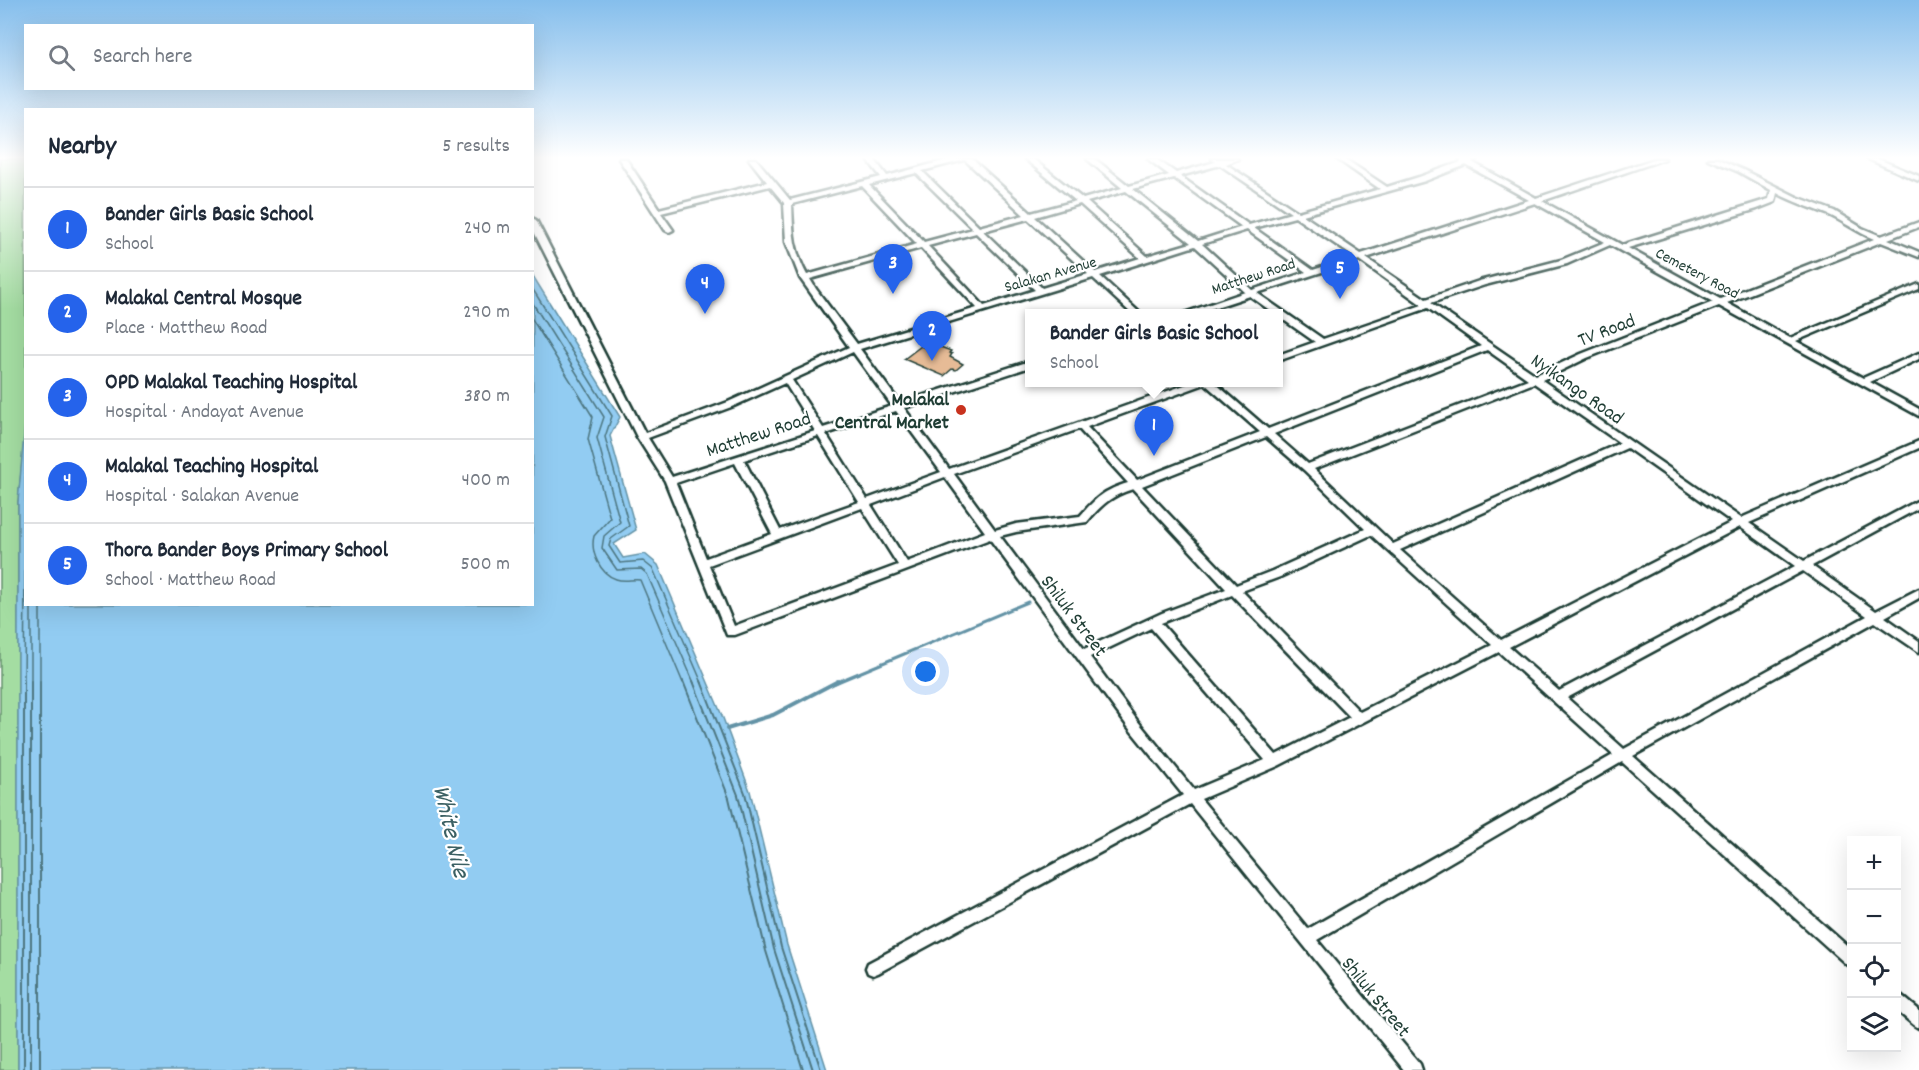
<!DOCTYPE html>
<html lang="en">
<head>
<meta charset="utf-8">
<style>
  :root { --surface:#fff; --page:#f2f2f3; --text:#1f2937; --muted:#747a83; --line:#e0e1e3; --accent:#2563eb }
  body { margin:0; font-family:Dekko,sans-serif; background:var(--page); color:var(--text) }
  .controls { position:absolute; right:18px; bottom:18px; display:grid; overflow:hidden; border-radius:0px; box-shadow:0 6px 24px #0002 }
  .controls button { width:54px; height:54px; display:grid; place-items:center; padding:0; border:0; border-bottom:2px solid var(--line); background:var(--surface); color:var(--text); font:30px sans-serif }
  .you { position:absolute; left:926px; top:672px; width:21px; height:21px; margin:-15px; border:4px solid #fff; border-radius:50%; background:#1a73e8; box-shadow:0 0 0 9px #1a73e833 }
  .badge { display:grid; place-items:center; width:39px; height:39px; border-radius:50%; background:var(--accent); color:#fff; font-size:20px; font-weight:700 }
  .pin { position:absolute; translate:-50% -50px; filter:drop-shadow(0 2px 3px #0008) }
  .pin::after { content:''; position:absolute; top:32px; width:21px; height:18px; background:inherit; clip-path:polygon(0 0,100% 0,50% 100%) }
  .popup { position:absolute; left:1025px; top:309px; width:258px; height:78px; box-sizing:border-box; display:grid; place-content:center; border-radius:0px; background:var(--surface); filter:drop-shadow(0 2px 4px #0005); font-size:20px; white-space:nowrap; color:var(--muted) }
  .popup b { font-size:22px; color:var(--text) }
  .popup::after { content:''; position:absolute; left:50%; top:100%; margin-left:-12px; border:12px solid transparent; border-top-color:var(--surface) }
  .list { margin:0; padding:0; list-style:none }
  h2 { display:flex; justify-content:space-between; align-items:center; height:78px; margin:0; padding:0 24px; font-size:26px }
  h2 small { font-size:20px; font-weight:400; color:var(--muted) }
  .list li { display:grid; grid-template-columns:39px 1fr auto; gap:18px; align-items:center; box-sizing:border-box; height:84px; padding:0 24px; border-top:2px solid var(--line) }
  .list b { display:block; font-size:22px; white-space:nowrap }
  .list p { margin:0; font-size:20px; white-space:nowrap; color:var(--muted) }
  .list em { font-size:20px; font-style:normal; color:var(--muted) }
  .icon { flex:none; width:33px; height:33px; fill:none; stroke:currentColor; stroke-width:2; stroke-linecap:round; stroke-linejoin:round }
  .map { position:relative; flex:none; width:1919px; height:1070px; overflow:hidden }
  .search { position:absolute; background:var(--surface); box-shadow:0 6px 24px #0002; left:24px; top:24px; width:510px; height:66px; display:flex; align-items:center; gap:15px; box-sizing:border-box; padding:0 21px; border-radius:0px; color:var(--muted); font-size:22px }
  .panel { position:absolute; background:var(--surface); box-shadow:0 6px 24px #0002; left:24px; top:108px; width:510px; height:498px; border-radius:0px }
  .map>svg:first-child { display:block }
  .green { fill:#a4dda2; stroke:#628d6b; stroke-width:1.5 }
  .water { fill:#92ccf2; stroke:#6493a6; stroke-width:1.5 }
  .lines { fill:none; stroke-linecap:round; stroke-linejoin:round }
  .shore-far1 { stroke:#4d7680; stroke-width:1.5 }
  .shore { stroke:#4d7680; stroke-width:2 }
  .stream-far1 { stroke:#6493a6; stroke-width:3 }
  .stream { stroke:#6493a6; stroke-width:4 }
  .building { fill:#e6bb96; stroke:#1f3d34; stroke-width:1.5 }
  .minor-casing { stroke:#1f3d34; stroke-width:5 }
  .minor { fill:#fff; fill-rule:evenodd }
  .poi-dot { fill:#c8321e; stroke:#fff; stroke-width:2 }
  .labels { text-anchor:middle; stroke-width:4.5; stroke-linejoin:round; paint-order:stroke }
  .far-street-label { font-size:16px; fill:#1f3d34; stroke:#fff }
  .street-label { font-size:20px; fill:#1f3d34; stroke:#fff }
  .poi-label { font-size:20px; font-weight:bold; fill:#1f3d34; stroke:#fff; text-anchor:end }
  .near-water-label { font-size:26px; font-style:italic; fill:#3c6164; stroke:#fff }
</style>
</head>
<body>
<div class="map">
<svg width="1919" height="1070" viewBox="0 0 1919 1070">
  <rect width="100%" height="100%" fill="#fff"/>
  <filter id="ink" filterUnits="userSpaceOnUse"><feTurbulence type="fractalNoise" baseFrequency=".0167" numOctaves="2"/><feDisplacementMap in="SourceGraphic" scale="12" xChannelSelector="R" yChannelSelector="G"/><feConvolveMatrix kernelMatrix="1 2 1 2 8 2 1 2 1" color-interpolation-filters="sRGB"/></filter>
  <g filter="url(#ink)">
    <path class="green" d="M0 159H25L26 423 18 502V1070H0Z"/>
    <path class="water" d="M533 276 620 417 610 436 636 530 614 544 623 558 645 554 658 565 723 718 750 791 787 945 827 1070H18V502L25 423 26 604H532Z"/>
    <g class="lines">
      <path class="shore-far1" d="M532 288 612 416 605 437 629 526 611 539 609 546 620 563 643 561 653 569 702 683
        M532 302 604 417 597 438 620 522 604 536 602 548 617 570 641 569 647 574 694 683
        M532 319 593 417 588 439 610 518 594 536C590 552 600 574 616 579 624 582 632 579 640 580L683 683
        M31 604V683
        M40 604V683
        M24 683 26 483"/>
      <path class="shore" d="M24 681V1070
        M31 681V1070
        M40 681V1070
        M683 681 729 798 766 951 803 1070
        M693 681 738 795 774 949 813 1070
        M701 681 745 793 781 947 821 1070"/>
      <path class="stream-far1" d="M835 683 1028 602"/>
      <path class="stream" d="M727 729 773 715 838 681"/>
    </g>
    <path class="building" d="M921 346 928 349 938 346 951 351 949 353 952 354 950 357 963 364 956 370 952 369 944 376 904 359Z"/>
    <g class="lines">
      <defs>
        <path id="minor" d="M619 159H626L659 209 767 182 749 159H756L790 200 881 177 867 159H874L887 176 951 159H972L1031 213 1076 201 1025 159H1033L1083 199 1122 188 1087 159H1095L1129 186 1169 175 1148 159H1156L1176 173 1215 162 1212 159H1238L1226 164 1298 212 1380 189 1337 159H1345L1387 187 1419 177 1461 162 1460 159H1477L1472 162 1536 198 1654 159H1665L1542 201 1622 245 1769 199 1771 190 1739 172 1708 159H1718L1743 170 1797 197 1834 211 1862 228 1881 236 1919 222V227L1888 239 1919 252V257L1881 242 1727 303 1790 338 1919 284V289L1796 341 1863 378 1919 353V359L1870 382 1919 409V416L1719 306 1587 358 1542 380 1741 518 1919 441V448L1749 523 1804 561 1919 500V508L1812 566 1876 611 1919 589V598L1885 617 1919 641V652L1875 622 1633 756 1852 950V967L1847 965 1622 762 1317 940 1420 1064 1422 1070H1404L1190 804 878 973 873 975 868 973 866 968 868 963 1183 795 1128 727 990 539 735 635H727L665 481 637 437 532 228V218L536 220 645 433 728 402 849 347 800 278 786 242 784 203 770 186 661 213 673 230 669 232 665 230ZM964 160H965L1024 215 979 227 922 171ZM1220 165 1291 213 1249 225 1180 176ZM1466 165 1529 200 1361 254 1303 215 1425 181ZM916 173 973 229 924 242 869 185ZM1174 178 1242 227 1198 241 1133 189ZM862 186 917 244 807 275C793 249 793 233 792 204ZM1126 191 1191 243 1147 256 1087 202ZM1777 193C1793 202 1810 207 1827 214 1843 221 1857 232 1874 239L1720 299 1628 248 1757 209 1775 202ZM1535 203 1605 242 1561 260 1479 281 1426 299 1366 258ZM1080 204 1140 258 1095 272 1035 217ZM1295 217 1354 257 1313 270 1254 228ZM1028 219 1088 274 1042 288 983 231ZM1247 230 1306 272 1252 290 1202 244ZM976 233 1035 290 984 306 928 246ZM1610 245 1713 302 1581 354 1536 375 1431 303 1485 285 1567 264ZM1195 246 1245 292 1181 314H1195L1250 296 1275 314H1278V316L1315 342 1278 355V361L1428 308 1481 346 1268 429 1214 382H1193L949 469 904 408 1030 367V361L900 403 860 349 1093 278 1132 314H1141L1100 276ZM921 248 977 308 857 344 816 289 810 279ZM1359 260 1422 305 1323 339 1257 293ZM1487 350 1528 379 1308 464 1274 434ZM853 352 892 406 823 428 792 380ZM785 383 815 431 672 477 648 438 734 406ZM1534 383 1620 443 1393 544 1314 469ZM1205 384 1260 432 1137 480 1087 427ZM896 411 941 472 867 499 826 434ZM1079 429 1128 483C1104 490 1096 498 1080 516L1016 524 995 530 954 474ZM818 436 859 502 780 530 744 460ZM1266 437 1304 470 1365 529 1272 571 1236 585 1142 486ZM1627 448 1732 522 1501 640 1400 550ZM735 463 772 534 706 558 676 483ZM945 477 985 532 907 562 871 505ZM1133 489 1226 589 1162 613 1084 649 1000 536 1016 532 1087 522C1101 505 1112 495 1133 489ZM862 508 898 565 734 626 709 565ZM1740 527 1795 566 1559 691 1509 647ZM1371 535 1492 645 1360 712 1242 591 1280 577ZM1803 571 1867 616 1624 749 1567 698ZM1232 595 1350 717 1276 755 1161 623ZM1151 628 1265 760 1194 790 1136 719 1090 657ZM1499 652 1613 755 1308 929 1201 799 1278 766Z
          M1868 159H1878L1919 176V181Z
          M1896 993 1901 995 1919 1010V1028L1914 1025 1896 1010Z"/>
      </defs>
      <use href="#minor" class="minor-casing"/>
      <use href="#minor" class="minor"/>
    </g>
  </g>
  <linearGradient id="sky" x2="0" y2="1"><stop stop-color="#85beec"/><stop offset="0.51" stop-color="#fff"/><stop offset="1" stop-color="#fff" stop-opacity="0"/></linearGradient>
  <rect width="1919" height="309" fill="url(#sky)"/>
  <circle class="poi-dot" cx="961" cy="410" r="6"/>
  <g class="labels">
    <g class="far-street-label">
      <text transform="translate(1698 272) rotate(28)" y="6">Cemetery Road</text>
      <text transform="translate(1050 273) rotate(-16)" y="6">Salakan Avenue</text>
      <text transform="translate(1253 275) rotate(-18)" y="6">Matthew Road</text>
    </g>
    <g class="street-label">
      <text transform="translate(1606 329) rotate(-21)" y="7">TV Road</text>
      <text transform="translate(1578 388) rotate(35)" y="7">Nyikango Road</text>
      <text transform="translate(758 433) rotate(-18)" y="7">Matthew Road</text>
      <text transform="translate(1075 615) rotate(53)" y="7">Shiluk Street</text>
      <text transform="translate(1377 996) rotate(51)" y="7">Shiluk Street</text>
    </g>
    <g class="poi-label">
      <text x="949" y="405">Malakal<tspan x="949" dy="23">Central Market</tspan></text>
    </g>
    <g class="near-water-label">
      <text transform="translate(453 831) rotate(77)" y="9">White Nile</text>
    </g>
  </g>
</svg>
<div class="controls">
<button>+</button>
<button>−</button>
<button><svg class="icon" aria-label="locate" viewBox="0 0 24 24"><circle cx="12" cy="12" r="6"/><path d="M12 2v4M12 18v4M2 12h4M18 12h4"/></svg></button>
<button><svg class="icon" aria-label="layers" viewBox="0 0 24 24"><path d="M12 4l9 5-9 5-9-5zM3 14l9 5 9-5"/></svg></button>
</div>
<div class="you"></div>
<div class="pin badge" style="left:1154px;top:456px">1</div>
<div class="popup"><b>Bander Girls Basic School</b>School</div>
<div class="pin badge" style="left:932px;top:361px">2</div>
<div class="pin badge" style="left:893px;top:294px">3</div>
<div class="pin badge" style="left:705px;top:314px">4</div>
<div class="pin badge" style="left:1340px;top:299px">5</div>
<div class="search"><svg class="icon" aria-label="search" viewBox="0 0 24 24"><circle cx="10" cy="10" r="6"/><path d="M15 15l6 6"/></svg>Search here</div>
<section class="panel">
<h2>Nearby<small>5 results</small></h2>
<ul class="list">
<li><span class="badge">1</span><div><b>Bander Girls Basic School</b><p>School</p></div><em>240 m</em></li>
<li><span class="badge">2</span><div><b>Malakal Central Mosque</b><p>Place · Matthew Road</p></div><em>290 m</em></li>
<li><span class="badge">3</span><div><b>OPD Malakal Teaching Hospital</b><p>Hospital · Andayat Avenue</p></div><em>380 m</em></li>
<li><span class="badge">4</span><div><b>Malakal Teaching Hospital</b><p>Hospital · Salakan Avenue</p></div><em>400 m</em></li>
<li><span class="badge">5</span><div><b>Thora Bander Boys Primary School</b><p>School · Matthew Road</p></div><em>500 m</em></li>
</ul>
</section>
</div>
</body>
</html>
